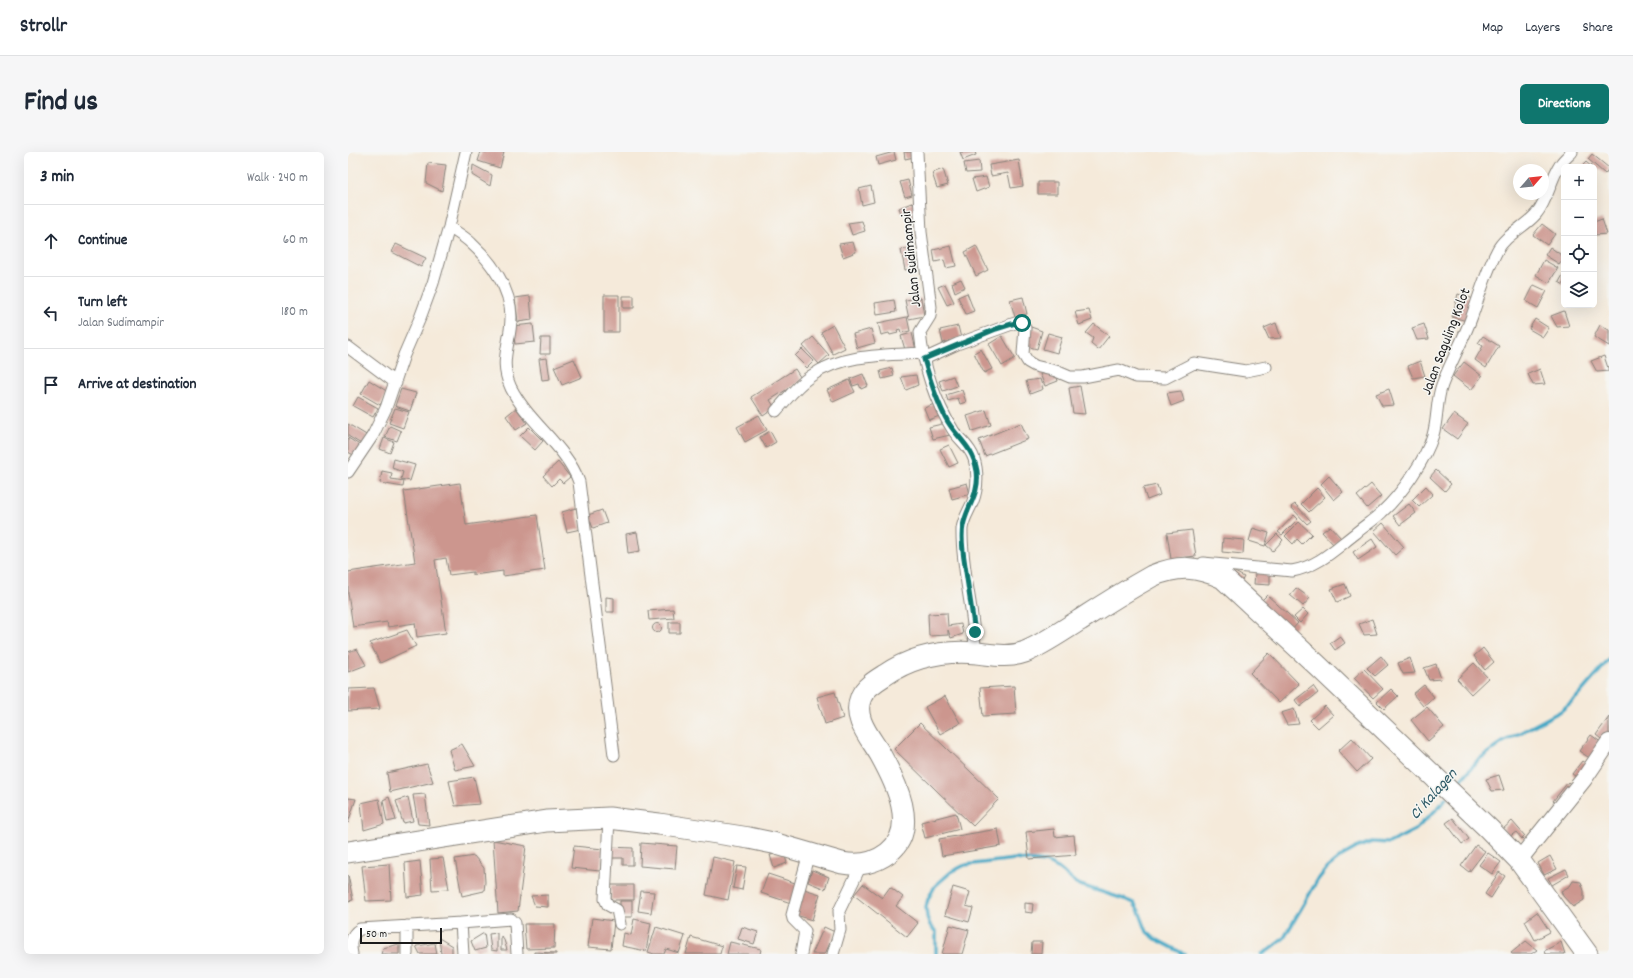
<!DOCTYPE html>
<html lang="en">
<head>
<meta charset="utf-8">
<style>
  :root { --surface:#fff; --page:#f6f6f7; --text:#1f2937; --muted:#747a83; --line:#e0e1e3; --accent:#0f766e }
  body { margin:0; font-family:Dekko,sans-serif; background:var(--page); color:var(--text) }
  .controls { position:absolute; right:12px; top:12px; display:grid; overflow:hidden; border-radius:6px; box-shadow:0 4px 16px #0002 }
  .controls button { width:36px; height:36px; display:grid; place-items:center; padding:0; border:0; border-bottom:1px solid var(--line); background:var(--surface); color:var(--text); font:20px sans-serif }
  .compass { position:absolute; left:1165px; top:12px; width:36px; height:36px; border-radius:50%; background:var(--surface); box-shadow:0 4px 16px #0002; rotate:62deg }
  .scale { position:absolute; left:12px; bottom:10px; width:82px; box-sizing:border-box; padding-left:4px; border:2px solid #1c1c1c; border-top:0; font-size:11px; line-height:14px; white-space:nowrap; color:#1c1c1c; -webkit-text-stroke:3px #f6f6f2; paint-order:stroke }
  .stop { position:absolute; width:12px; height:12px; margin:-9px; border:3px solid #0f766e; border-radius:50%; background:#fff }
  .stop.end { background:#0f766e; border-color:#fff; box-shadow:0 1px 4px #0008 }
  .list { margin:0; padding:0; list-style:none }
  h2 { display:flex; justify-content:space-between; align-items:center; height:52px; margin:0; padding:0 16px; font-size:17px }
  h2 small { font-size:13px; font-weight:400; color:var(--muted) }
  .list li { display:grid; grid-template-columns:26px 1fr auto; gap:12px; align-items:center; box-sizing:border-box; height:72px; padding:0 16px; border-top:1px solid var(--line) }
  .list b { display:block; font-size:15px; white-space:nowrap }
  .list p { margin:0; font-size:13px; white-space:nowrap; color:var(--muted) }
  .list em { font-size:13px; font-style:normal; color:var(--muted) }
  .icon { flex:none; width:22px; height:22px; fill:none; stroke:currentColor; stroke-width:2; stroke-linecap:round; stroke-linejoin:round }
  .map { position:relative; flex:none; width:1261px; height:802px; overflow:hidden; border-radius:6px }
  header { display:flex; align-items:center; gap:24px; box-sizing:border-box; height:56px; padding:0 20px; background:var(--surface); border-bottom:1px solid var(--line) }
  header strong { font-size:19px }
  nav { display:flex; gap:22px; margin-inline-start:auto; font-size:14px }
  .intro { display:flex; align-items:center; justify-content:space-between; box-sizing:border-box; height:96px; padding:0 24px }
  h1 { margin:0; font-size:28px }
  .button { padding:10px 18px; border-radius:6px; background:var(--accent); color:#fff; font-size:14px; font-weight:700 }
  main { display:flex; gap:24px; padding:0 24px }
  aside { flex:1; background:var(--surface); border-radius:6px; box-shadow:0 4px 16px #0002 }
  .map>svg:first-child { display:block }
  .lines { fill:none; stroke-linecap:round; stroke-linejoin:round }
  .stream { stroke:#46a9c6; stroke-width:3.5 }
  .building { fill:#cc968e }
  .street-casing { stroke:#88837b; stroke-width:13 }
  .secondary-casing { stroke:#88837b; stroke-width:18 }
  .highway-casing { stroke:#88837b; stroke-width:23 }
  .street { stroke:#fff; stroke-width:11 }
  .secondary { stroke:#fff; stroke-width:16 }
  .highway { stroke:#fff; stroke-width:21 }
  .route { stroke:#0f766e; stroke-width:5 }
  .labels { text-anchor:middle; stroke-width:3; stroke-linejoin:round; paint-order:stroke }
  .street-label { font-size:15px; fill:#1c1c1c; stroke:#f6f6f2 }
  .water-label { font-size:16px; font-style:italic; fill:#2f5b68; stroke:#f6f6f2 }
</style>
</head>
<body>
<header>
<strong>Strollr</strong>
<nav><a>Map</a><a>Layers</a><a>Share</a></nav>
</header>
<div class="intro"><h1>Find us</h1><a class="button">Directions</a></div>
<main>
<aside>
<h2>3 min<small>Walk · 240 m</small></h2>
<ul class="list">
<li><svg class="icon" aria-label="ahead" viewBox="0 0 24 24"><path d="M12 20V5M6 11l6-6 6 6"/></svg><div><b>Continue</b></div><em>60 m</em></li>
<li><svg class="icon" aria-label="left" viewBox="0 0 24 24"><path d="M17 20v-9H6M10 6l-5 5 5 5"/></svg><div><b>Turn left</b><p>Jalan Sudimampir</p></div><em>180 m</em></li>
<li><svg class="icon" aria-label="arrive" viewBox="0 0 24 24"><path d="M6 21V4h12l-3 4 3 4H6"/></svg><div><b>Arrive at destination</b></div></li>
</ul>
</aside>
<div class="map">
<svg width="1261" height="802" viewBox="0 0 1261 802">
  <rect width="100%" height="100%" fill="#f6f6f2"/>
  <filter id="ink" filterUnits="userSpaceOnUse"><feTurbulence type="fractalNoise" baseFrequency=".025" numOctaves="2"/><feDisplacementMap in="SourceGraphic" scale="8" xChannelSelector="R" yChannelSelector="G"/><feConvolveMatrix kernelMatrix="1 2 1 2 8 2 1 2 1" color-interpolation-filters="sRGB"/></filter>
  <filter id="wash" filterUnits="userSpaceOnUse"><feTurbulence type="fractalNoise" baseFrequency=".012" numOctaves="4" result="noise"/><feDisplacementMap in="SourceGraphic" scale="16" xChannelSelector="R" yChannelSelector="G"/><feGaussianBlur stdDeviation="0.9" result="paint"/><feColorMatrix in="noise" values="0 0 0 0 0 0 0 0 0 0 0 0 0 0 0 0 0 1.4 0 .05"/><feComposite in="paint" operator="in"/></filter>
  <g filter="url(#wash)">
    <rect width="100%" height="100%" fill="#f5eada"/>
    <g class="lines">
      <path class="stream" d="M1107 635 1130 608 1155 590 1213 559 1229 545 1261 508
        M588 802V780L582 773 579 765 578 755 580 747 587 734 603 720 617 713 667 707 697 710 710 716 729 732 776 747 786 751 791 759 799 780 806 786 836 802
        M914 802 921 798 936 786 969 729 979 716 994 704 1010 695 1024 690 1041 691 1067 678 1091 655 1098 646"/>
    </g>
    <g id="blocks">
      <path class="building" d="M133 0H156L152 16 130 9Z
        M546 0 548 8 530 13 528 5Z
        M556 0H565L566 5 557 7Z
        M612 0H627L628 3 615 8Z
        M1244 2 1261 16 1257 22 1240 7Z
        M671 8 675 34 663 36 660 21 643 24 641 13Z
        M631 9 632 20 618 21 616 11Z
        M1238 10 1244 15H1233Z
        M80 11 98 13 94 39 78 31Z
        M125 13 144 23 142 34 124 23Z
        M595 17 600 33 589 36 584 21Z
        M638 25 641 35 628 40 624 27Z
        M560 28 564 43 557 45 552 30Z
        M690 30H709V42H690Z
        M523 34 526 50 514 53 511 37Z
        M566 50 570 68 562 70 559 60 553 61 551 56Z
        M1254 67 1259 82 1247 83 1246 70Z
        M514 69 517 79 504 83 500 71Z
        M1194 72 1207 82 1199 93 1185 83Z
        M505 90 508 100 495 105 491 92Z
        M48 92 78 106 73 115 44 100Z
        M603 94 608 114 598 116 596 108 587 110 585 98Z
        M628 94 640 118 628 124 617 100Z
        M1202 95 1216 105 1211 112 1197 103Z
        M563 96 567 116 557 118 553 98Z
        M1196 108 1210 116 1201 131 1188 123Z
        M1216 121V133L1211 130Z
        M613 127 617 135 607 140 604 131Z
        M597 132 606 150 599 153 590 135Z
        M1186 133 1199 139 1190 156 1178 149Z
        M619 141 626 159 618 162 610 145Z
        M1110 142 1126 147 1119 169 1104 165Z
        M256 143H271V180H256Z
        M182 144 184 168 170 170 167 146Z
        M275 144H286V156H275Z
        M675 145 679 162 667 165 662 148Z
        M573 146 576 164 561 167 557 148Z
        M546 148 548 160 529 163 527 151Z
        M741 158 744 168 731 173 727 160Z
        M1216 159 1221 174 1209 175 1203 164Z
        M559 165 562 179 553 181 552 177 549 178 550 181 542 183 541 181 533 183 530 171Z
        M1187 167 1201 176 1195 185 1181 177Z
        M928 171 933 186 921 187 916 176Z
        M185 172 187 190 167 192 165 174Z
        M746 172 761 184 750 198 743 192 745 186 738 181Z
        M1076 172 1081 187 1069 188 1064 176Z
        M485 173 497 196 485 202 473 180Z
        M1252 173 1261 178V194L1246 185Z
        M610 174 613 186 595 191 592 178Z
        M683 175 694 179 689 197 678 194Z
        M523 177 527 191 509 196 505 182Z
        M564 181 568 198 558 201 553 184Z
        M700 181 714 185 709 201 695 197Z
        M654 184 667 206 654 214 641 192Z
        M1135 184 1151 194 1138 216 1127 208 1135 194 1130 191Z
        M465 185 481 203 471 212 455 194Z
        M193 186H202V202H192Z
        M454 197 466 209 459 216 447 204Z
        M633 197 644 217 636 221 626 201Z
        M1256 204 1261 219 1249 220 1243 209Z
        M199 206 202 227 194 228 191 207Z
        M226 207 234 225 214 233 206 215Z
        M1072 209 1077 224 1065 226 1060 214Z
        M1116 210 1134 224 1123 238 1105 224Z
        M544 216 546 224 534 227 532 219Z
        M447 217 454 228 422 248 427 256 415 264 403 245Z
        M1192 217 1197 232 1185 233 1180 222Z
        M707 219 710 229 697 234 692 222Z
        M515 222 520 234 513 237 511 232 505 234 502 227Z
        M568 223 570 233 558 238 553 225Z
        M605 224 609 234 595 239 591 229Z
        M692 227 695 237 682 242 678 229Z
        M21 228 40 240 32 253 13 242Z
        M501 228 507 240 485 250 479 238Z
        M732 234 737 262 725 261 721 236Z
        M53 237 68 241 62 259 47 254Z
        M1041 237 1046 253 1034 254 1028 242Z
        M614 238 618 250 612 252 610 246 600 249 598 243Z
        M833 239 836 249 823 254 819 241Z
        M10 245 30 256 25 265 5 254Z
        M589 251 594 263 581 268 576 256Z
        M47 256 61 260 55 276 41 271Z
        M168 256 179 271 168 278 158 264Z
        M638 258 643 273 624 279 619 264Z
        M1106 262 1120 272 1109 287 1095 277Z
        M411 263 419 278 397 290 389 275Z
        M598 271 602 283 585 287 581 275Z
        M673 271 680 287 637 304 631 288Z
        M0 272 20 284 15 293 0 284Z
        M42 274 53 279 49 289 37 285Z
        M181 275 195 289 187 298 172 284Z
        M422 279 428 290 418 296 412 285Z
        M0 286 15 295 9 305 0 300Z
        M36 286 46 290 42 301 32 297Z
        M601 293 610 311 601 315 592 297Z
        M46 307 67 313 62 329 53 327 55 320 44 316Z
        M210 310 222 325 215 331 211 327 204 334 195 324Z
        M1088 318 1103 332 1097 339 1082 325Z
        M34 319 44 321 43 327 56 329 55 335 32 331Z
        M981 324 995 340 986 348 973 332Z
        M112 331 118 373 189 363 197 418 155 424V419L125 423V420L101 423 98 406 87 408 98 481 69 485 67 471 40 475 39 470 5 475 0 441V420L67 410 56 339Z
        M619 331 622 342 604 347 601 336Z
        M1023 332 1033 344 1019 356 1009 344Z
        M809 333 812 343 799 348 795 336Z
        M1078 334 1085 342 1071 355 1064 348Z
        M969 336 977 345 961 360 953 352Z
        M947 352 963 369 959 372 943 355Z
        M1061 352 1068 361 1052 373 1045 364Z
        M228 356 233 377 219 380 214 360Z
        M254 358 259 371 245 376 240 363Z
        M946 363 950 367 934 383 930 380Z
        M951 370 964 382 954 392 949 387 945 392 937 384Z
        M1035 371 1056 395 1047 403 1026 379Z
        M982 374 993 386 986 393 974 380Z
        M905 376 921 381 917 394 901 389Z
        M844 378 848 404 823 407 819 381Z
        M289 380 292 399 280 401 278 382Z
        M929 382 935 388 925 399 918 393Z
        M875 386 896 388 895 402 874 400Z
        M1024 387 1029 395 1010 408 1005 400Z
        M876 414 896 425 892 432Z
        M907 421H922V433L906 432Z
        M997 432 1002 444 989 450 983 437Z
        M948 436 962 446 955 454 942 443Z
        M919 443 950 471 942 480 911 451Z
        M258 445 266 446V460H258Z
        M325 457 326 466 301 468 300 459Z
        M955 457 960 462 952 471 946 465Z
        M599 461 600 474 613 472 615 482 603 486 600 478V483L581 484 580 462Z
        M1024 467 1029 482 1016 483 1011 472Z
        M321 470H332V481H321Z
        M304.5 476a4.5 4.5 0 1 1 9 0a4.5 4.5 0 1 1-9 0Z
        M59 478 68 494 32 511 22 491Z
        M992 484 997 491 987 498 982 491Z
        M1135 496 1146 510 1137 518 1126 504Z
        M9 497 18 513 0 520V500Z
        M921 501 951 532 931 551 902 521Z
        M1033 504 1040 513 1027 524 1019 516Z
        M1062 506 1067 521 1055 522 1050 511Z
        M1126 511 1140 526 1123 542 1109 527Z
        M1088 512 1093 527 1081 528 1076 516Z
        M1016 517 1035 537 1025 546 1006 526Z
        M1076 533 1086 545 1075 554 1065 542Z
        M666 534 668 562 635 564 632 536Z
        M965 534 970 541 952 555 947 548Z
        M26 536 32 557 0 559V537Z
        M1043 537 1050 544 1036 557 1029 550Z
        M487 540 495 566 477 572 469 545Z
        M597 544 612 571 592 582 577 555Z
        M977 554 985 563 970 576 962 568Z
        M1079 555 1096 575 1080 589 1063 568Z
        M946 557 951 572 939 573 933 561Z
        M1261 565V584L1257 590 1248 583Z
        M572 571 651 647 625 674 546 597Z
        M1243 583 1254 591 1243 607 1231 599Z
        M1004 586 1023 607 1009 620 990 599Z
        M114 592 127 614 107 618 101 598Z
        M1234 609 1240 613 1230 626 1224 622Z
        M79 612 85 630 42 640 39 621Z
        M1151 623 1156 638 1144 639 1138 627Z
        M126 625 132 652 107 654 101 629Z
        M1220 630 1225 634 1210 653 1205 649Z
        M77 642 81 673 70 672 65 643Z
        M41 645 48 668 39 670 35 648Z
        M60 645 65 669 55 671 48 649Z
        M0 646 8 647 0 671Z
        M31 647 36 672 16 678 13 651Z
        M608 661 612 677 577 686 573 670Z
        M1105 666 1121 687 1114 692 1098 671Z
        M1164 669 1177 684 1174 687 1168 680 1161 685 1155 677Z
        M650 677 653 694 594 704 591 687Z
        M706 677 707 685 726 683 728 703 681 707 678 680Z
        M145 688 178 694 170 759 150 761Z
        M293 691 329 694 327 717 292 714Z
        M1128 693 1137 699 1121 720 1113 714Z
        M226 694 255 697 252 719 223 716Z
        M261 695 285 696V713H275V706H261Z
        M436 701 439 711 426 716 422 703Z
        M1140 701 1153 710 1144 722 1131 713Z
        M126 704 136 716 137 730 136 739 114 744 107 707Z
        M1202 704 1209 717 1196 723 1190 711Z
        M365 705 387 710 380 748 358 743Z
        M95 706 101 737 84 738 82 707Z
        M72 709 75 743 59 745 57 711Z
        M41 712 43 748 18 749 14 714Z
        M389 714 398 715 394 738 385 736Z
        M1218 717 1221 723 1204 733 1200 726Z
        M464 718 481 725 477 737 460 730Z
        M1151 720 1157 724 1143 746 1137 742Z
        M420 722 450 732 443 751 413 741Z
        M0 723 5 748 0 749Z
        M1225 729 1233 730 1236 739V748L1225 755 1215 744 1213 739 1222 734Z
        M515 732 534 746 542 735 555 745 548 754 570 771 559 785 506 743Z
        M263 733H286V748H263Z
        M605 735 622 740 618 754 625 756 621 770 597 763Z
        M456 737 472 742 464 768 448 763Z
        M293 739 306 740 303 761 290 759Z
        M200 743V755L187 754 183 744Z
        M272 749H284V765H272Z
        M677 751 685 752 684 761 677 760Z
        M1189 760 1202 780 1187 788 1177 769Z
        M244 766 266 769 263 797 240 795Z
        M286 767 303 771 298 799 274 794 276 781 283 783Z
        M176 772H207L206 796 178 797Z
        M602 773 621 778 614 802H594Z
        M308 775 337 784 331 801 318 797 316 802H306L300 800Z
        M394 775 410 780 406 792 390 787Z
        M476 775 487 780 477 802H464Z
        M136 781 138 796 127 799 123 789Z
        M149 781V799L143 798 141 782Z
        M153 784 156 788 159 798H153Z
        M343 785 374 794 372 802H338Z
        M91 786 104 794V802H93Z
        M1178 789 1189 798 1183 802H1164L1163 801Z
        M382 790 413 797 412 802H379Z
        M684 790H694L693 802H683Z
        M1213 790 1217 802H1197L1196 799Z
        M87 791 89 802H72L68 794Z
        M51 792V802H33L35 796Z
        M186 800 208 801V802H186Z"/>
    </g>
  </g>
  <g filter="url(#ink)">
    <use href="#blocks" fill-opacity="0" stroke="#88837b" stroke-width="1"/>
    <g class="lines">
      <defs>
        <path id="street" d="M569 0 573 80 583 155 582 164 572 180C575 213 587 250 605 278 611 288 622 294 626 307 630 319 630 336 625 349 622 357 615 367 614 377 613 418 627 459 627 501
          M101 75C108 80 117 85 123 91 143 109 163 137 163 165 163 193 150 208 163 236 180 270 219 295 231 330L266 603
          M0 195 48 231
          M576 207 609 192 667 171H674L677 176 675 202 680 210 687 214 708 219 722 225H735L771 218 788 225 817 226 846 211 898 219 918 215
          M428 259C439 247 449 233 463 224 493 202 538 203 574 201
          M0 320 25 283 38 256 56 203 72 166 85 131 101 75 118 0
          M855 411 944 419C971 414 987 397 1008 381 1016 374 1026 368 1034 360 1053 343 1078 307 1085 283 1090 266 1088 249 1094 233 1103 209 1116 187 1124 164 1132 142 1138 120 1149 99 1157 83 1177 75 1188 62 1200 48 1202 28 1212 13 1215 8 1220 4 1224 0
          M261 666 257 747 260 753 269 758 272 772
          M59 774V802
          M4 802C2 792 2 783 12 777L113 771
          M115 802 113 771 163 767 167 771 169 802
          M453 802 457 779 445 767 444 763 461 701
          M485 802 492 778 491 759 514 711"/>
        <path id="secondary" d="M1171 708 1236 627 1261 590"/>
        <path id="highway" d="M0 700 199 669 261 666 311 672 401 686 425 691 494 711C510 714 527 711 540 701 572 677 547 629 532 602 522 585 504 566 513 545 517 535 529 528 537 523 565 504 596 498 629 501 646 503 661 506 677 500 696 492 714 479 732 468 755 453 779 438 804 424 831 413 848 414 875 426L968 512 1141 677 1171 708 1239 802"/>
      </defs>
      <use href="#street" class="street-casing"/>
      <use href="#secondary" class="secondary-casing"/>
      <use href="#highway" class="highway-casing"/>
      <use href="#street" class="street"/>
      <use href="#secondary" class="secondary"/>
      <use href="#highway" class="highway"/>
    </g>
  </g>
  <g class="lines" filter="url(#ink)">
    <path class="route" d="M627 480C624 460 621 440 618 420 616 406 612 388 615 374 619 354 632 342 629 319 625 295 611 288 600 270 589 251 582 228 576 207L648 177 667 171H674"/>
  </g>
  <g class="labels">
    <g class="street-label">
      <text transform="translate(562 106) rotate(-96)" y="5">Jalan Sudimampir</text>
      <text transform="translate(1097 189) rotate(-69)" y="5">Jalan Saguling Kolot</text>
    </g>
    <g class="water-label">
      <text transform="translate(1084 641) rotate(-48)" y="6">Ci Kalagen</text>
    </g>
  </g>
</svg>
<div class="controls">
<button>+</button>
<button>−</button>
<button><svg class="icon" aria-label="locate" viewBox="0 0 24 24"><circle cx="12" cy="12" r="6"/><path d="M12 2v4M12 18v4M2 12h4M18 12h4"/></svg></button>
<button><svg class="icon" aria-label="layers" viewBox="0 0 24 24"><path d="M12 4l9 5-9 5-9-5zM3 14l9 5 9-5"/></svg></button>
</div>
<svg class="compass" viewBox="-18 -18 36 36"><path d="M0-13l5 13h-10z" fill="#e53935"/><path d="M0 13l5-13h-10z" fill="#747a83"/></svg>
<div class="scale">50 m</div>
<div class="stop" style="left:674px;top:171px"></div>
<div class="stop end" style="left:627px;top:480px"></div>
</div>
</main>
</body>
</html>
